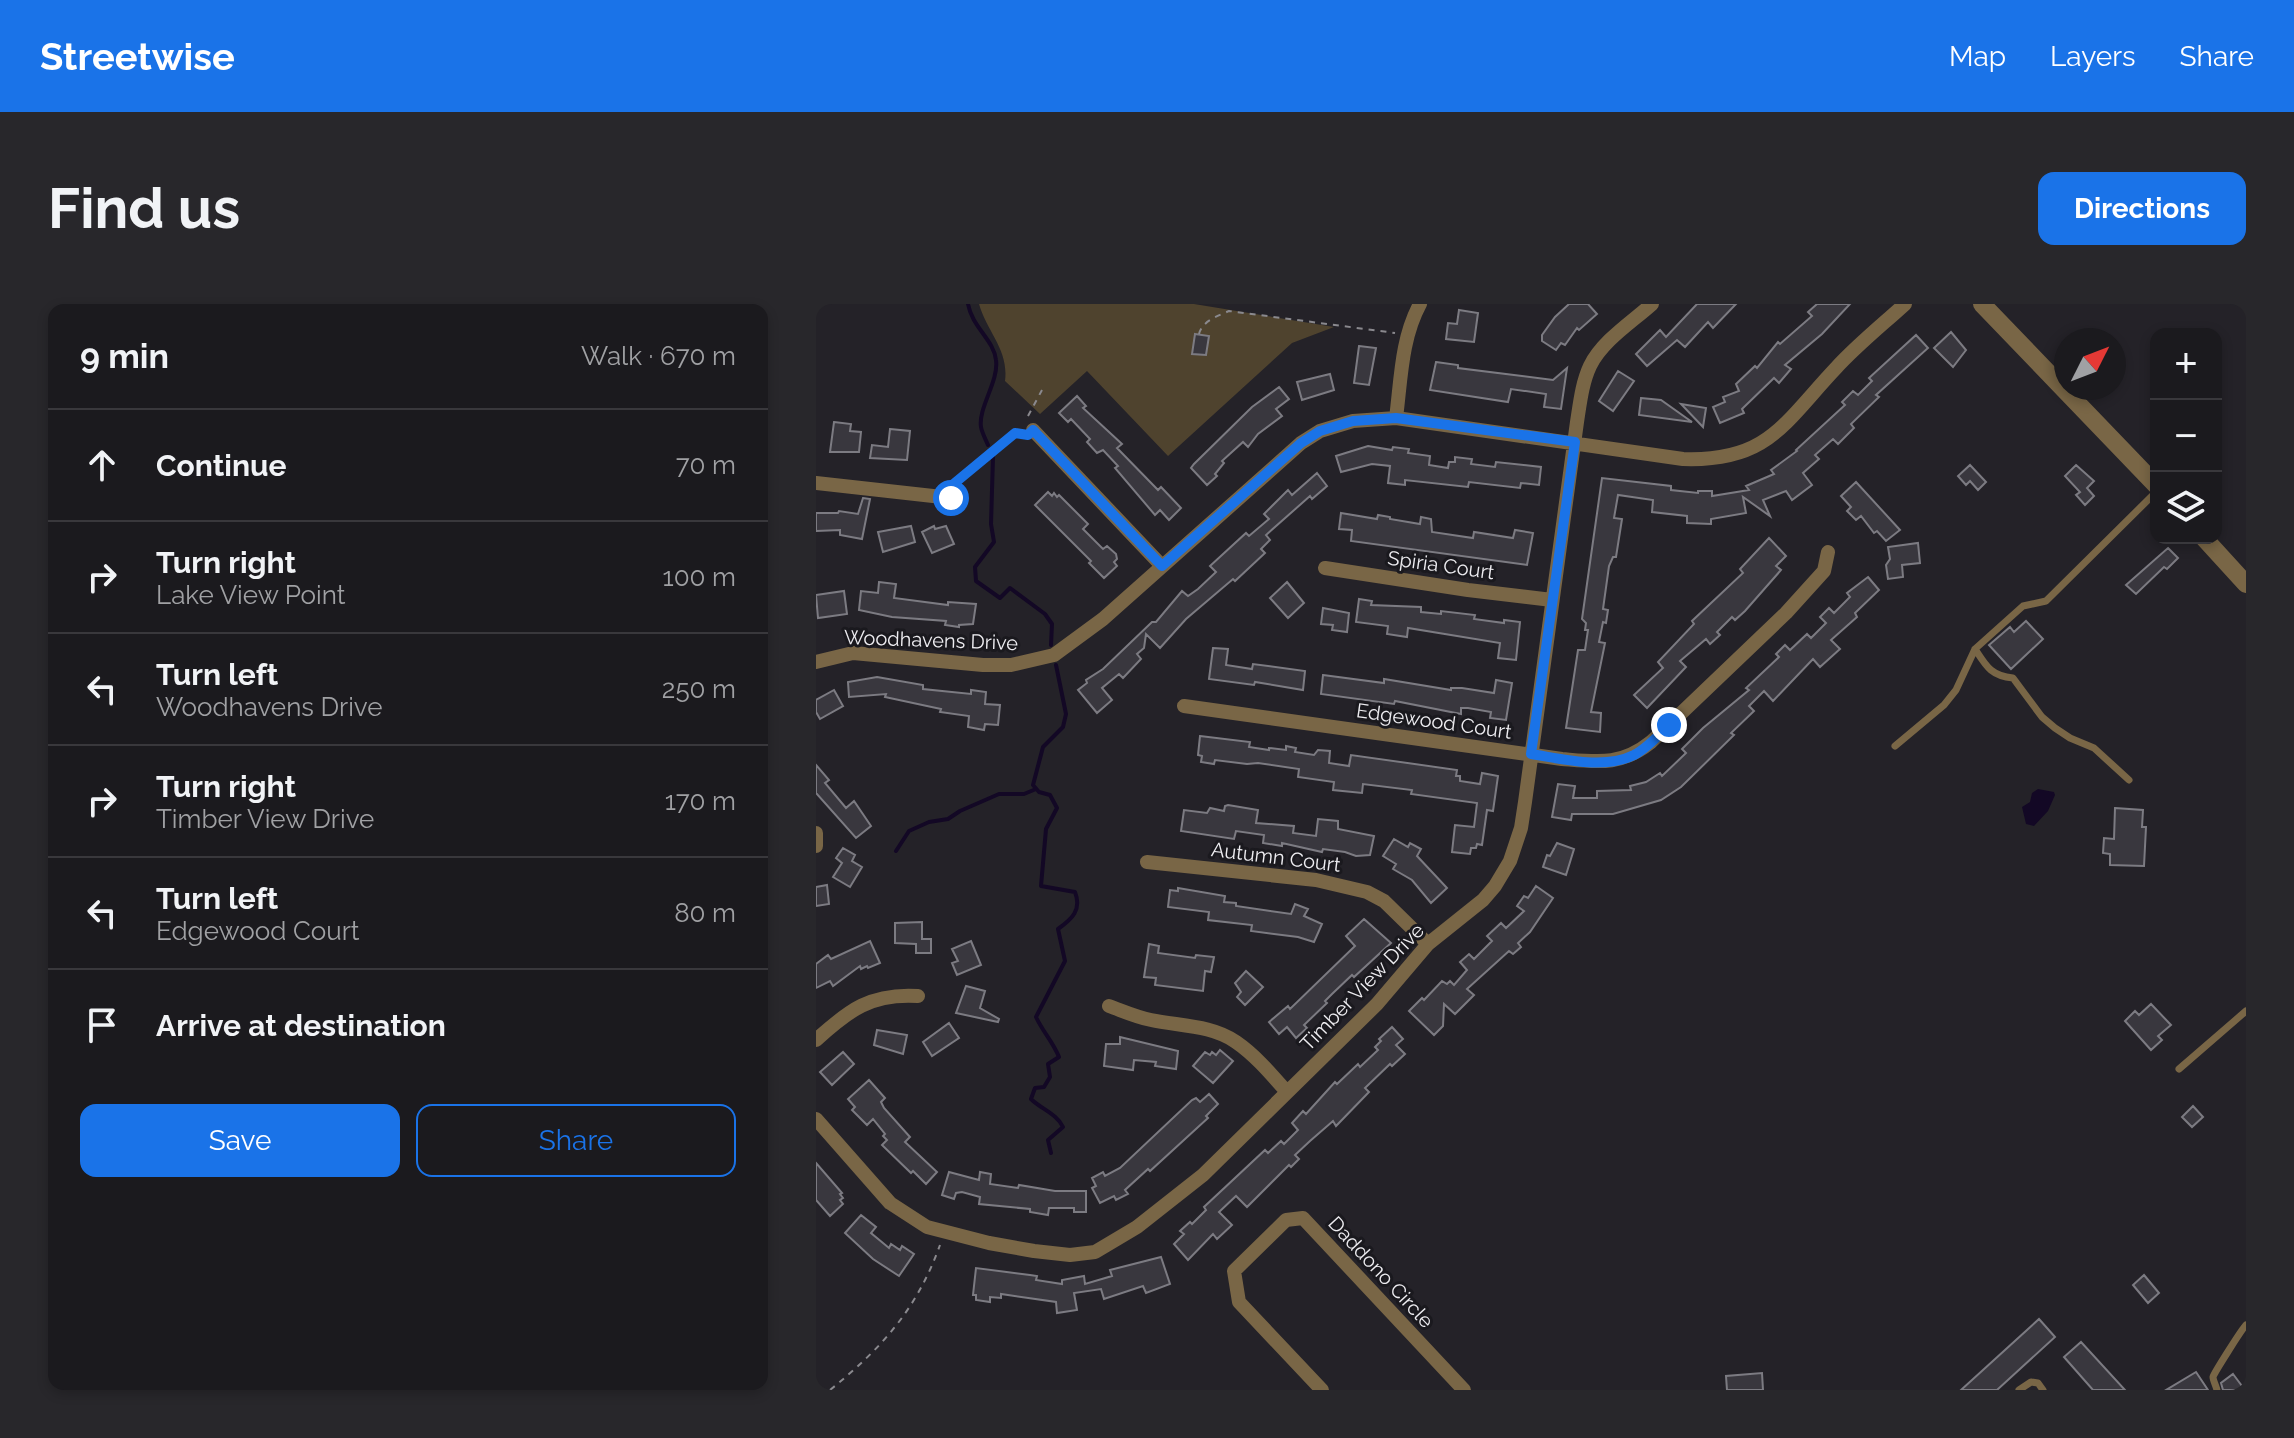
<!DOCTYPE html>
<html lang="en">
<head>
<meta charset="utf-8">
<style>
  :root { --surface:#1b1a1e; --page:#28272b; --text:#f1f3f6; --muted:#a0a1a4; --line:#39383c; --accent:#1a73e8 }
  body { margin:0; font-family:Raleway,sans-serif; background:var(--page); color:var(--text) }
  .controls { position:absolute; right:24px; top:24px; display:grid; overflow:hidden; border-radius:16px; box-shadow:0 4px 12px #0003 }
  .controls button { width:72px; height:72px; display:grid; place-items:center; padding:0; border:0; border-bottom:2px solid var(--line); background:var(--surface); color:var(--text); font:40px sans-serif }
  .compass { position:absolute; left:1238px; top:24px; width:72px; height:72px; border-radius:50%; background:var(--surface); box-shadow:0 4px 12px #0003; rotate:48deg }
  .stop { position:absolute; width:24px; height:24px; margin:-18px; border:6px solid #1a73e8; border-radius:50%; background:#fff }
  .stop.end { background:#1a73e8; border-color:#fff; box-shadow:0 2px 8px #0008 }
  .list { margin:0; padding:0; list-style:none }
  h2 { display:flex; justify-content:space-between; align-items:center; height:104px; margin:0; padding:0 32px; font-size:34px }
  h2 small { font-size:26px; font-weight:400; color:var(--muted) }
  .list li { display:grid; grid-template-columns:52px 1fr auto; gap:24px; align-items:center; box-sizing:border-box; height:112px; padding:0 32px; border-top:2px solid var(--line) }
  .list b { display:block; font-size:30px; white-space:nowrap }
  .list p { margin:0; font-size:26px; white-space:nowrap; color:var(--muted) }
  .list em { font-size:26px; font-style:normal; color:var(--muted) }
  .actions { display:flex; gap:16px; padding:24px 32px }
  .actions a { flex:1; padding:18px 0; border:2px solid var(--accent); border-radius:16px; text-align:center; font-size:28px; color:var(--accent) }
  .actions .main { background:var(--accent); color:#fff }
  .icon { flex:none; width:44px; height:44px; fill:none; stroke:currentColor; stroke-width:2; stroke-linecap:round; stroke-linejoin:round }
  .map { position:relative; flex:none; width:1430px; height:1086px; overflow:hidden; border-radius:16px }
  header { display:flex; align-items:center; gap:48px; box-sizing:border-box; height:112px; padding:0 40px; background:var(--accent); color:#fff }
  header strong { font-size:38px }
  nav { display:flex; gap:44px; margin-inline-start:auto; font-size:28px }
  .intro { display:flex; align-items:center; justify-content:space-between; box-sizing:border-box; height:192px; padding:0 48px }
  h1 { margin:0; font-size:56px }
  .button { padding:20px 36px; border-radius:16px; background:var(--accent); color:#fff; font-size:28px; font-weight:700 }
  main { display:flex; gap:48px; padding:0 48px }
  aside { flex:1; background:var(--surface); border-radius:16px; box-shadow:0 4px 12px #0003 }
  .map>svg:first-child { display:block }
  .green { fill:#4f432e }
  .water { fill:#130825 }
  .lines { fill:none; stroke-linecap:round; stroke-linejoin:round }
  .stream { stroke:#130825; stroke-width:4 }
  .building { fill:#39373e; stroke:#7c7b82; stroke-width:2 }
  .path { stroke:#8a898e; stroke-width:2; stroke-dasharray:6 6; stroke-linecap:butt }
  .service { stroke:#796646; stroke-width:7 }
  .minor { stroke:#796646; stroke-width:14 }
  .tertiary { stroke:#796646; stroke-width:18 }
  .route { stroke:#1a73e8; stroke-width:10 }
  .labels { text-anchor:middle; stroke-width:6; stroke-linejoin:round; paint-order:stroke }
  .street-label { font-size:20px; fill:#eeedf1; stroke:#1a191e }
</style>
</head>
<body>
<header>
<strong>Streetwise</strong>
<nav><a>Map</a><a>Layers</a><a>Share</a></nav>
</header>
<div class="intro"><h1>Find us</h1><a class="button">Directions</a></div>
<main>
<aside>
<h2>9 min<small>Walk · 670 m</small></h2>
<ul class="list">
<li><svg class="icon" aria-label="ahead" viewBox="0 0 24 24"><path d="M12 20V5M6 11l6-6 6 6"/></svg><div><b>Continue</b></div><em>70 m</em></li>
<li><svg class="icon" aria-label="right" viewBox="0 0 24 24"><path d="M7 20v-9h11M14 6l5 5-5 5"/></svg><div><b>Turn right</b><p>Lake View Point</p></div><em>100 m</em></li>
<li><svg class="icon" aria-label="left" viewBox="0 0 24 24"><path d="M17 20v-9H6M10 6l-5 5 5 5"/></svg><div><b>Turn left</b><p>Woodhavens Drive</p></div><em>250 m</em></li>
<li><svg class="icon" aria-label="right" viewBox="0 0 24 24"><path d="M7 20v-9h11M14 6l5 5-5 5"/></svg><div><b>Turn right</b><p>Timber View Drive</p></div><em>170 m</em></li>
<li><svg class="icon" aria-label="left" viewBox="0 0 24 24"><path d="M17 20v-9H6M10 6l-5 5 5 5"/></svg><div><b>Turn left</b><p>Edgewood Court</p></div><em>80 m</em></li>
<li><svg class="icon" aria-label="arrive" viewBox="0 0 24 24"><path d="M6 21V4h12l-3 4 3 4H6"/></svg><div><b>Arrive at destination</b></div></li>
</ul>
<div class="actions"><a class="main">Save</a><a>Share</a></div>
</aside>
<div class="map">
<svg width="1430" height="1086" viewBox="0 0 1430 1086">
  <rect width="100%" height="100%" fill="#242228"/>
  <path class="green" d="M163 0H378L518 23 476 39 352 152 271 67 224 110 189 77C193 46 171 28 163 0Z"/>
  <path class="water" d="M1222 485 1238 488 1239 491 1232 507 1218 522 1210 520 1206 503 1214 498 1216 489Z"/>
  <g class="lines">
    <path class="stream" d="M152 0C156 23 178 36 180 56 183 77 162 104 165 123 166 129 170 136 172 141
      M177 153 175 220 178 238 159 263 160 277 184 294 194 284 229 310 236 320 235 341
      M80 547 93 527 113 518 132 515 144 507 183 490H208L220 485
      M235 849 232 836 247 823C241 810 225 805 215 795L219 784 228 783 234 773 232 760 243 753C237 738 227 728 220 713L249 657 242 625C256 615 266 606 259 588L225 582 230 525 241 504 234 491 223 488 217 481 227 443 247 423 250 410 240 361"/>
  </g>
  <path class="building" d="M753 0H772L781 10 763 26 761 24 749 41 745 39 740 46 726 37V31L739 13Z
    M881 0H920L897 24 892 18 869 43 861 36 831 62 820 50 844 26 850 33Z
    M1001 0H1034L1006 30 969 61 975 65 963 79 958 74 926 105 928 109 904 119 897 103 909 98 907 93 923 87 920 80 939 62 941 64 962 38 964 40 996 12 992 8Z
    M643 6 662 9 658 38 630 35 632 19 641 20Z
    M1135 28 1150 46 1137 63 1118 44Z
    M379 30 393 32 390 51 376 50Z
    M1100 31 1112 44 1060 91 1063 93 1035 120 1038 124 1022 140 1017 135 999 151 1003 155 987 169 996 181 976 196 970 187 947 196 954 212 927 193 930 209 895 215V220L871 219V212L836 208 837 196 802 191 798 214 806 215 800 253H797L793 262 787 305 792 306 790 319 787 318 783 338 789 339 775 408 785 409 784 428 750 424 762 346H769L772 326H769L770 319 766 315 786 174 855 182V186L882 189V187H896V192L933 186 930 182 958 170 955 166 981 147 980 146 1029 101 1026 98 1037 87 1042 91 1056 77 1053 74Z
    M543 42 560 44 553 81 538 79Z
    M620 58 642 61V64L737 76 751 64 745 105 728 103 730 90 695 85 692 98 614 86Z
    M802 67 818 77 797 107 783 97Z
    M514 70 518 86 486 96 481 78Z
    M463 83 473 95 460 105 466 112 442 130 432 143 427 138 406 157 408 159 399 170 401 172 391 181 375 164 378 160 436 103Z
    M261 92 270 102 267 104 306 140 301 144 342 186 345 183 365 204 353 216 344 206 339 211 299 164 302 162 287 146 281 149 271 138 274 135 255 115 252 118 243 109Z
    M825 94 845 96 876 118 823 111Z
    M865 100 890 104 887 123Z
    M18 118 35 120 34 127 45 128 43 148H14Z
    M74 125 94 127 91 156 54 154 56 141 72 143Z
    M552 142 576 146 577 143 593 145 592 149 614 152 613 161 632 164 633 158H639V153L656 155 655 160 679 163 680 158 725 163 723 181 705 179 704 184 653 178 652 183 589 176V181L572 179 574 162 556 160 525 168 520 152Z
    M1154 161 1170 178 1162 186 1154 177 1150 181 1142 172Z
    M1260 161 1278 177 1271 184 1278 192 1269 201 1260 191 1264 188 1249 172Z
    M501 169 511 182 496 195 494 192 450 231 454 236 445 245 449 249 419 277 417 275 370 315 344 344 330 330 328 344 321 350 325 355 307 374 303 370 286 384 296 396 281 409 262 386 271 379 270 376 287 365 336 318H340L366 287 372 292 382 285 400 268 394 262 430 229 433 232 453 215 448 210 472 186 476 191Z
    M1040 178 1084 226 1070 237 1061 227 1058 229 1045 212 1040 216 1031 207 1035 203 1025 192Z
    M232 188 236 192 238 189 241 193 243 191 272 220 267 225 287 245 291 242 300 250 301 255 298 258 301 262 288 274 273 259 275 257 219 201Z
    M47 194 54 195 46 235 24 231V226L0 227V209H22L23 207 42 210Z
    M525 209 561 215 562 211 574 213V215L604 220 605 213 615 215 616 228 657 234 658 228 697 234 699 226 717 229 711 261 535 237 536 226 523 225Z
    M95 222 99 238 67 248 62 228Z
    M118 222 119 225 130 222 138 240 116 249 106 228Z
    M953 234 970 252 960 262 965 266 929 307 919 316 916 313 901 328 904 331 894 340 890 335 864 357 870 363 831 404 818 391 847 364 842 358 878 320 876 317 927 269 924 265Z
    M1102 239 1104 259 1086 261 1087 273 1072 275 1070 261 1074 255 1072 243Z
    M1352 244 1362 254 1351 265 1348 263 1320 290 1310 281Z
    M1052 273 1063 286 1039 309 1041 313 1015 336 1024 345 1004 363 997 355 957 397 948 387 933 402 938 407 915 429 918 431 865 483 845 496 797 510H756L755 516 736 513 742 480 759 482 757 494H781V487L815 486 814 482 830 478 844 469 846 472 870 449 866 445 887 424 933 386 930 384 963 353 960 350 969 341 974 346 991 330 995 334 1010 319 1004 313 1013 304 1018 309 1034 293 1031 289Z
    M63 278 80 280 78 294 132 301V298L160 300 157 320 143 321V323L129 321 130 317 76 313 43 306 45 287 62 289Z
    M471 278 488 299 472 314 454 294Z
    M28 287 31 310 2 314 0 291Z
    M543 295 556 297 555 301 605 303V308L625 310V307L659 311 658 315 688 319V316L704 318 700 356 682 354 684 339 592 324 591 333 571 330 572 322 540 318Z
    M507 304 533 309 531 328 516 326 517 321 505 320Z
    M1210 317 1227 335 1195 365 1173 341 1194 323 1198 328Z
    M397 344 412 345 410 361 436 365 437 360 489 367 487 386 439 378 438 381 393 375Z
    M507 371 568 379V375L635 386V384H646L678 389 680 376 696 379 690 416 674 414 675 408 652 404H645V410L579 397 578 400 505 390Z
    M61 373 107 381V385L155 390V386L170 388 169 400 184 401 182 421 169 420 168 426 152 423 153 412 124 408 125 405 69 393 70 390 33 393 32 378Z
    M18 386 27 402 4 415 0 408V396Z
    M384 432 434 438 433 443 453 446V444L470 446V442L480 444 479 448 498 451 502 446 514 447 513 459 533 462 535 451 641 466 640 472H644V477L664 480 666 469 682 472 677 507 671 506 666 541 661 540 660 544H655L654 550 636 548 639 521 658 523 661 499 595 490 596 486 547 480 546 489 517 486 518 478 482 473 483 465 442 459 431 460 399 456 398 460 385 458 386 452 382 451Z
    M0 461 13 476 9 479 30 504 38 497 55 522 40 534 0 489Z
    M412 501 442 506 440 519 478 522 477 529 500 532 502 515 522 517V525L558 532 554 551 540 552 529 548 507 545 506 548 466 539V542L447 539 448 531 420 527 418 535 365 527 368 506 391 509 394 504 408 507 409 502Z
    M1299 504 1327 506 1326 523H1330L1328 562 1294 561V550L1287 549 1288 534 1298 535Z
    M578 535 592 543 594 539 605 545 601 552 631 584 615 599 596 576 577 565 580 560 567 552Z
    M741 539 758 545 750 571 727 563 731 551 734 552Z
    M27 544 39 551 36 557 46 563 34 583 17 573 26 559 20 554Z
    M11 581 13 600 0 602V583Z
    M720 582 737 594 714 628 702 639 705 643 697 650 693 647 651 685 658 691 639 710 628 700 627 722 618 731 593 707 606 694 608 696 626 677 631 680 634 677 638 681 651 666 644 658 653 650 658 655 676 637 671 632 685 619 690 624 708 607 701 602 708 592 712 594Z
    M362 584 409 592 408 598 420 599V602L475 610 479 600 492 605 488 612 506 620 498 638 482 633 435 627 436 621 392 616 393 608 352 603 354 586 362 587Z
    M548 615 575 639 538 673 536 671 516 690 509 697 511 699 488 721 491 724 480 734 471 723 463 730 453 718 472 702 474 705 539 642 530 632Z
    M106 618V635H115V649H100V640L79 639V619Z
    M54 637 64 659 52 664 51 662 45 665 44 662 17 682 14 677 0 684V660L12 651 15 655Z
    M155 637 165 661 141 671 136 659 142 657 136 645Z
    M333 640 343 642 342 649 379 654 380 651 398 653 395 668 389 667 387 687 339 681 340 674 328 673Z
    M430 667 447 683 429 701 421 693 425 688 419 679Z
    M150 682 169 687 164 704 183 715 182 718 140 709Z
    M1335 700 1355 721 1342 732 1346 736 1335 746 1309 717 1319 707 1323 711Z
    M133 719 143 734 116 752 107 738Z
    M576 723 587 735 580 741 589 750 576 762 574 760 549 784 553 788 520 822 517 817 494 837 479 851 483 855 475 863 473 861 431 903 420 892 403 908 416 921 401 935 397 930 372 956 358 940 368 930 364 927 374 918 376 920 390 906 388 903 449 846 452 849 465 837 468 840 482 826 476 819 487 807 490 810 519 778 521 780 542 760 544 763 562 746 559 743 565 737 563 735Z
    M61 726 91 731 87 750 58 741Z
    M304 733 362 747 360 765 339 762 340 758 318 756 317 766 288 762 290 740H304Z
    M404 746 417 757 397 779 377 762 389 748 394 751 396 748 400 751Z
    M27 748 38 760 16 781 4 768Z
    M53 776 69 794 65 798 68 804 94 833 89 838 121 868 110 880 97 867 95 869 66 841 71 836 67 832 69 830 57 815 51 821 36 806 39 803 32 795Z
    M393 790 402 800 390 812 392 814 334 867 332 865 309 886 312 890 300 896 298 892 284 899 276 884 280 882 276 874 287 868 289 872 304 864 376 796 380 794 384 798Z
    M1377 802 1387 813 1376 823 1366 813Z
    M0 859 26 889 24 890 27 894 24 896 27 900 14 912 0 896Z
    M133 868 163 876 164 868 175 870 174 880 202 884 203 881 239 887H270V908H258V904H233L232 911 214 908V905L163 900 164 893 146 888 140 889 138 895 126 891Z
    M45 911 60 923 55 929 73 944 75 940 84 946 86 942 98 950 83 972 57 955 29 929Z
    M345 953 354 980 330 989 327 982 288 995 285 985 258 989 261 1006 241 1009 240 998 185 990V994L174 993V998L160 996V991H157L160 964 214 971 221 972 220 976 246 980V976L268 972 269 980 296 972 294 966Z
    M1328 971 1343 989 1332 999 1317 981Z
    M1223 1015 1239 1033 1181 1086H1145Z
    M1265 1038 1309 1086H1277L1248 1053Z
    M1380 1068 1392 1086H1350Z
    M946 1069 947 1086H911L910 1072Z
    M1417 1070 1429 1086H1407L1405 1079Z"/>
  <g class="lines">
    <path class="path" d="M383 30C386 17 402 12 413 7L579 29
      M212 112 226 86
      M136 181 202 128
      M14 1086C66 1044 101 1005 124 941"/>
    <path class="service" d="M1159 345C1170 362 1175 372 1197 374L1226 413 1239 424 1254 434 1278 444 1313 476
      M1079 442 1128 401 1140 386 1159 345 1207 302 1230 297 1340 188
      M1363 765 1430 707
      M1203 1086 1215 1078 1222 1079 1227 1086
      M1401 1086C1400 1082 1397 1076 1397 1073 1398 1069 1426 1025 1430 1021"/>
    <path class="minor" d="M580 114C585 76 585 35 604 0
      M217 126 346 262
      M0 179 135 194
      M509 264 652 286 736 296
      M0 358 37 349 167 361H195L238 351 287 315 485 139 504 127 537 117 580 114 867 155C952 158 968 119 1020 64 1041 41 1066 21 1089 0
      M368 402 746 455C782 458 805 462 835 438L970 309 1008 267 1012 248
      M0 529V542
      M331 558 500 576 551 588 568 597 612 640
      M293 702C307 707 320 713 335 716 363 722 396 721 420 738 439 751 455 770 470 787
      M0 736C33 706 55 689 102 692
      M0 815 74 899 111 923 173 939 218 947 254 951 279 948 321 923 387 871 561 700 612 640 667 596 679 582 694 557 705 524 709 498 761 118C764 99 766 79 774 62 786 37 816 18 836 0
      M506 1086 423 998 418 967 470 916 487 914 648 1086"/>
    <path class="tertiary" d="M1166 0 1340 181
      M1388 234 1430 280"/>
  </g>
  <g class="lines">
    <path class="route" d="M135 194 123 192 199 129 212 131 217 126 346 262 485 139 504 127 537 117 580 114 759 138 715 450C747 455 788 466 818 451 831 444 842 432 853 421"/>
  </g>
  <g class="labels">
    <g class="street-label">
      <text transform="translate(625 261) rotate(8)" y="7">Spiria Court</text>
      <text transform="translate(115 336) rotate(2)" y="7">Woodhavens Drive</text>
      <text transform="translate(618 417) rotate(8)" y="7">Edgewood Court</text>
      <text transform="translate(460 553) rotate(7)" y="7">Autumn Court</text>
      <text transform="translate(546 683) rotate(-46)" y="7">Timber View Drive</text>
      <text transform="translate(565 968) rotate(47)" y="7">Daddono Circle</text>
    </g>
  </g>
</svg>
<div class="controls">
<button>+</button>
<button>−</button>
<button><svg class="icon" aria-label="layers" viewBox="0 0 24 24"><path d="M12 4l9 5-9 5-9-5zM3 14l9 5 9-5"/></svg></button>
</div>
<svg class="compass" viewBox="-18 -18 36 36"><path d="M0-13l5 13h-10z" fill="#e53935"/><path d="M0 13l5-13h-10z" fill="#a0a1a4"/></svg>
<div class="stop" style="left:135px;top:194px"></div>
<div class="stop end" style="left:853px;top:421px"></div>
</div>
</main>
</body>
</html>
